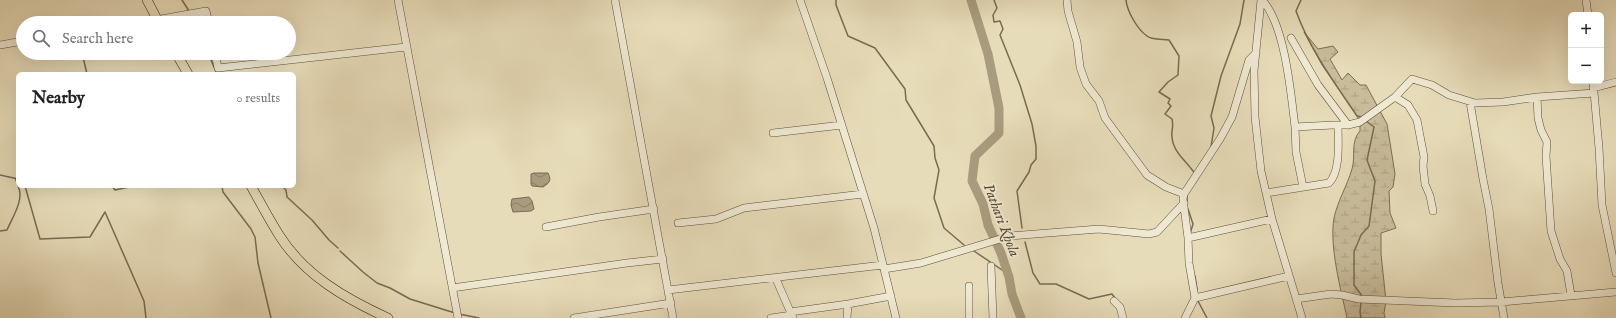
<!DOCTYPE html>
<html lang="en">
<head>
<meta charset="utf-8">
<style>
  :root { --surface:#fff; --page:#f2f2f2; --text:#202124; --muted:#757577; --line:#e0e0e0 }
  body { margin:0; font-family:"IM FELL English",serif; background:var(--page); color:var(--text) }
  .controls { position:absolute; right:12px; top:12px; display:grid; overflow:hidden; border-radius:6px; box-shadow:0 4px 16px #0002 }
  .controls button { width:36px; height:36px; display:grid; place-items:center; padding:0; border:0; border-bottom:1px solid var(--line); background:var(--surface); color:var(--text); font:20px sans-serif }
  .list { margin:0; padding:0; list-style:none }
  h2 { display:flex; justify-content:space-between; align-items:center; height:52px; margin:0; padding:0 16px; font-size:17px }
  h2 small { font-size:13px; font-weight:400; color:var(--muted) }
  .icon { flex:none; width:22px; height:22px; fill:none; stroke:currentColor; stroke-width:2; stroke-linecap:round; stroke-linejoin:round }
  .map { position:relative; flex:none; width:1616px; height:318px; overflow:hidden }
  .search { position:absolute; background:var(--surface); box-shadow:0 4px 16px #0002; left:16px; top:16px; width:280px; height:44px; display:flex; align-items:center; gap:10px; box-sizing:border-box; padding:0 14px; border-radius:22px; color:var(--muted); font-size:15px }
  .panel { position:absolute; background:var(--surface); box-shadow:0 4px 16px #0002; left:16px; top:72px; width:280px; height:116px; border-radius:6px }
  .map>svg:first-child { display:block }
  .wetland { fill:url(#wetland-marsh); stroke:#7d6e53 }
  .water { fill:url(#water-waves); stroke:#796b50 }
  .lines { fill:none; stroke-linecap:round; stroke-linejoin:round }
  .stream { stroke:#796b50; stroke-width:1.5 }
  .river { stroke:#a99c7e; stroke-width:9 }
  .minor-casing { stroke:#5f5036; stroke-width:8 }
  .major-casing { stroke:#32210b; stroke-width:10 }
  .minor { stroke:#efe8d2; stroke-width:7 }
  .major { stroke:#e7dcb9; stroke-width:9 }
  .labels { text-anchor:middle; stroke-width:3.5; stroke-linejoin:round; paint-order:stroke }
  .water-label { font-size:15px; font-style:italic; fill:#5c4c33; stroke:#efe8d2 }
</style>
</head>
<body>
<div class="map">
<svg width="1616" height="318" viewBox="0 0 1616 318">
  <defs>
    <pattern id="wetland-marsh" width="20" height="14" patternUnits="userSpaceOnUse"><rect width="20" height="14" fill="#c8bc9b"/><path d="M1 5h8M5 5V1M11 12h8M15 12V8" fill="none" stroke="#aca184"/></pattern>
    <pattern id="water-waves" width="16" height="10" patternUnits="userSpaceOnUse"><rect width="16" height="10" fill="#a99c7e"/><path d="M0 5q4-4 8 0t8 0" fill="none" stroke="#8a7f65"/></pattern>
  </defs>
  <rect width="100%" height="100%" fill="#e7dcb9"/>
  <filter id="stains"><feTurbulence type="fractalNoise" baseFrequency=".005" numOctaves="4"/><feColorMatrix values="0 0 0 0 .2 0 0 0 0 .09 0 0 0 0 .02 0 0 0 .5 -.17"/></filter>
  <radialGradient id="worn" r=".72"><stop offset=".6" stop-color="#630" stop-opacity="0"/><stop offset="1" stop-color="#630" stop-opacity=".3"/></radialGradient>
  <path class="wetland" d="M1304 32 1318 49 1333 46 1338 52 1330 59 1342 80 1348 73 1360 85H1366L1387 124 1395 174 1393 187 1389 191 1390 213 1396 228 1381 233V254L1386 301 1384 313 1385 318H1347C1341 290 1329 246 1334 218 1338 200 1347 186 1352 169 1356 156 1350 142 1360 131V122L1357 116 1322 65Z"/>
  <path class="water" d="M534 173H548C552 181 549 183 543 187L532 186 531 184V174Z
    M529 197 532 201 534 209 531 211 513 212 511 205 512 199Z"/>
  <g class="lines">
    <path class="stream" d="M182 0 189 11
      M836 0V5L848 36 875 48 905 89 906 100 934 146 935 158 939 170 934 198 944 228 964 245
      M994 0 997 8 993 15 994 22 1000 21 1003 29 1000 35 1020 85 1032 124 1036 146V159L1031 165 1029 172 1017 191 1022 228
      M1126 0C1127 11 1137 29 1147 36 1151 40 1163 39 1169 40L1179 56 1178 75 1168 82 1159 92 1170 99 1168 103 1171 106 1165 114 1172 119C1174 128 1171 130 1172 137 1173 153 1188 162 1195 174
      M1301 0 1296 11C1310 50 1334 82 1357 116L1362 117
      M193 16 198 23
      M82 53 87 74
      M208 53 217 74
      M1211 147 1214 128 1211 116 1221 76 1240 24 1244 0
      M0 175 18 179
      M15 178 18 185
      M25 186 40 239 90 237 105 212 144 301 146 318
      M112 186 115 190 134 186
      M222 186 223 192 251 229 255 237 258 263 271 318
      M282 186 286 190 287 197 312 220 329 240 338 248
      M1187 202V194
      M1188 209 1193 224 1190 234
      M0 231 7 230C12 218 25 199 18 186
      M1025 242 1033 273 1040 284H1056L1089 299 1112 294 1115 298
      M340 251 363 272 377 283 390 288 410 299 455 313
      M974 251 1008 274
      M1195 276 1197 289
      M1362 296 1354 285V252L1361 235 1369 226 1375 181 1367 160 1374 127 1366 121
      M1198 301 1207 318
      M1361 302 1360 312 1361 318
      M459 314 479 318"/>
    <path class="river" d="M971 0 988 54 999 108V133L975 156 972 181 983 204 988 225 1001 253 1009 277 1012 294 1021 318"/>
    <defs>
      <path id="minor" d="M398 0 458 318
        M615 0 673 318
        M800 0 827 78 874 228 896 318
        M1067 0 1068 11 1077 42 1080 67 1086 84 1099 101 1105 118 1147 175 1166 187 1184 194
        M1261 0 1254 71 1255 117 1261 171 1272 219 1302 318
        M1262 0C1285 24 1291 94 1295 127L1333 125H1348L1360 122 1395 97 1412 79 1432 85 1449 95 1475 103 1503 102 1537 97 1594 93
        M1586 0 1588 15
        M139 23 206 11 209 23
        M1291 38 1318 85 1348 125
        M0 45 23 41
        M215 53 218 68 406 47
        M1593 81 1599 148 1602 205 1616 273
        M1593 88 1616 82
        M1395 97 1408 105 1417 120 1424 157 1423 166 1425 184 1430 196 1433 211
        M1537 97 1538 118 1541 130 1547 142 1546 156 1551 231 1560 259 1567 271 1571 295
        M1470 102 1483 179 1489 209 1498 283 1504 318
        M1295 127 1296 152 1303 187
        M773 133 842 125
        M1266 193 1329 183C1341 171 1338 141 1338 125
        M678 223 716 219 744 208 863 194
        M546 227 599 217 654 209
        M1188 238 1272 219
        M991 266 993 318
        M884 269 921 263 1010 236 1099 229 1149 234 1157 232 1184 203
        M776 279 793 318
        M452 288 627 263 663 259
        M668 290 883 265
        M1195 298 1289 276
        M1296 299 1331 294 1342 295 1359 299 1455 303 1501 302 1616 292
        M1114 301 1120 307 1123 318
        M790 312 848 304 891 296
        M574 318 671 303
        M771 318 792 315
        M847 318 848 304
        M969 318V286
        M1185 318 1195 298 1189 263 1188 238 1183 199 1184 194 1220 139 1232 117 1249 60 1256 53"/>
      <path id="major" d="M147 0 159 23
        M176 53 188 74
        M251 186C260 202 269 219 279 235 304 275 346 299 388 318"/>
    </defs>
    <use href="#minor" class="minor-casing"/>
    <use href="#major" class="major-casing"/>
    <use href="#minor" class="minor"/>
    <use href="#major" class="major"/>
  </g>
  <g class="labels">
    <g class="water-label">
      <text transform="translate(1002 220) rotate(69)" y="5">Pathari Khola</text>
    </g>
  </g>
  <rect width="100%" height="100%" filter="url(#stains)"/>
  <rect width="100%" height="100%" fill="url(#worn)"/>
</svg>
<div class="controls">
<button>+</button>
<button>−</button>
</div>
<div class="search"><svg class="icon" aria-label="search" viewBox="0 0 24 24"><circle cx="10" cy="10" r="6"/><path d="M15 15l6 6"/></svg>Search here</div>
<section class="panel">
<h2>Nearby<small>0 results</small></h2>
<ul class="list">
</ul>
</section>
</div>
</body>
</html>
